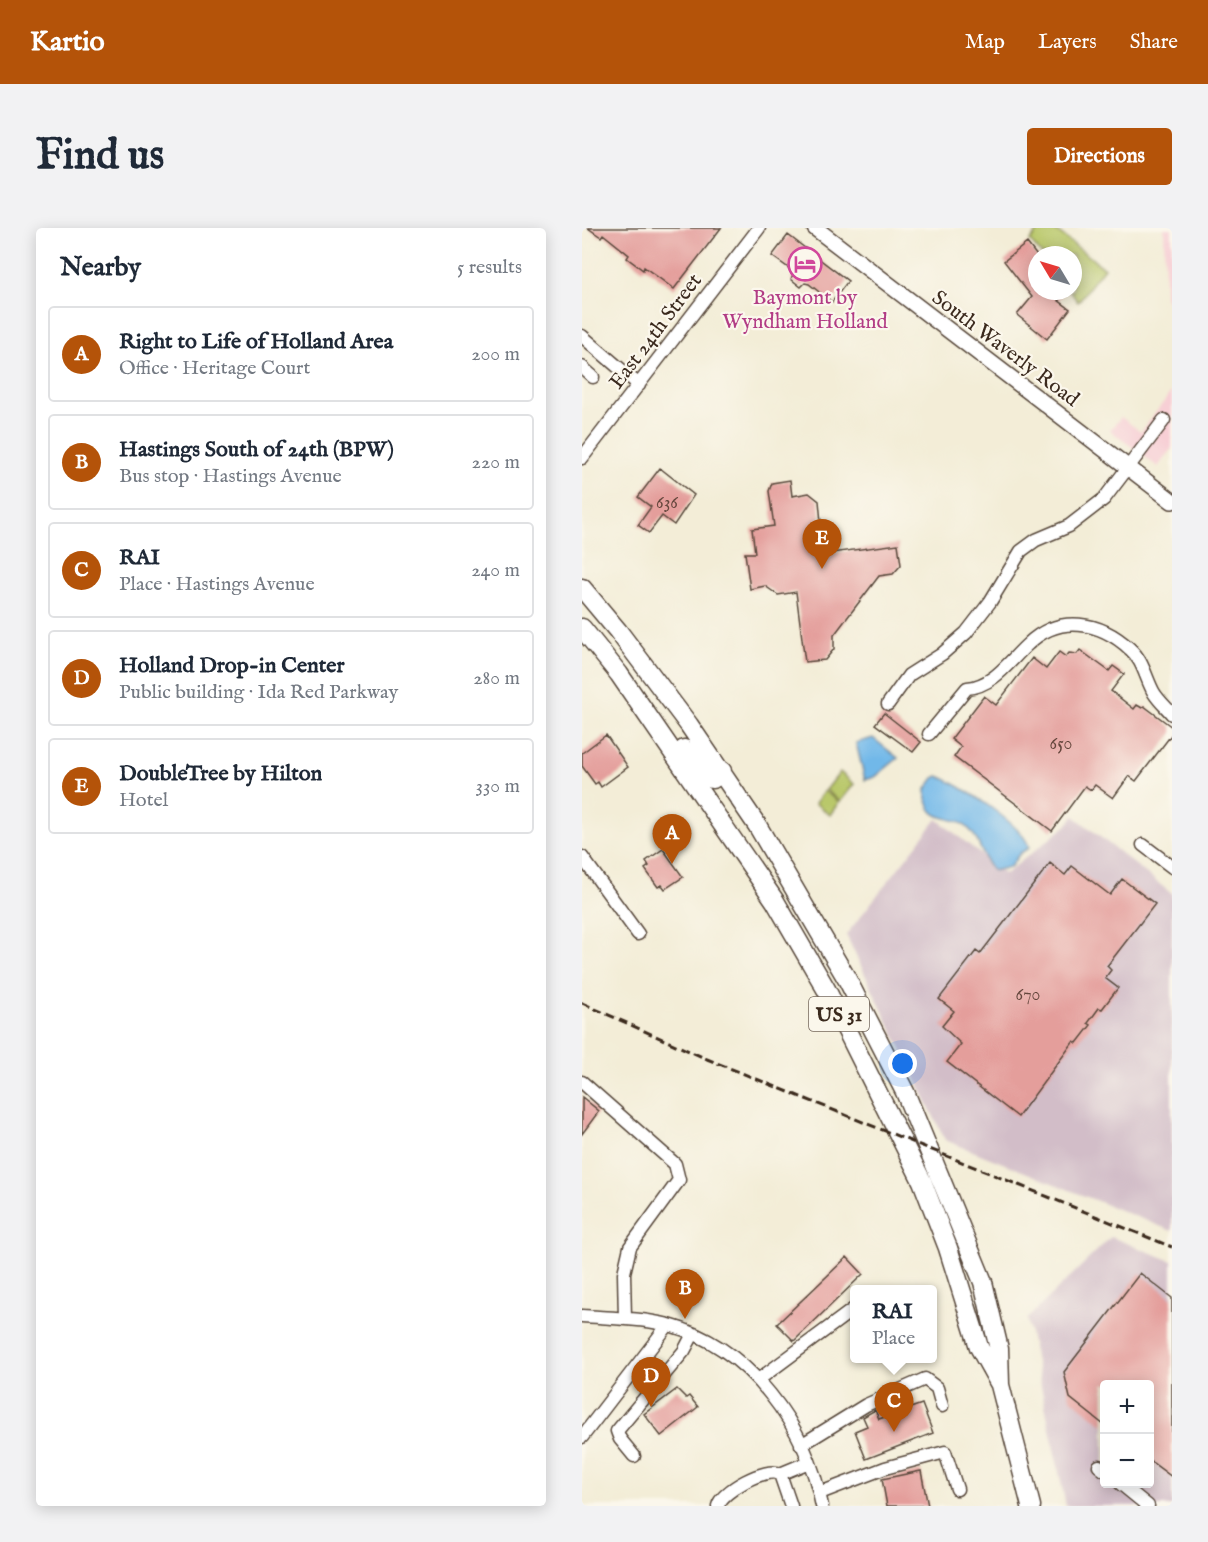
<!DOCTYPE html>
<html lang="en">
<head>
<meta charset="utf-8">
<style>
  :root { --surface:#fff; --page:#f2f2f3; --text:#1f2937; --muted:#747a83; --line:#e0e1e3; --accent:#b45309 }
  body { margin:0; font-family:"IM FELL English",serif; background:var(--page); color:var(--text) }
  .controls { position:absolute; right:18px; bottom:18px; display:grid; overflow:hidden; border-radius:6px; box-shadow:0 3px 15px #0003 }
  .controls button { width:54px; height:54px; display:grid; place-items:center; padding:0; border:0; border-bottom:2px solid var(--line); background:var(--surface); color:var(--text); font:30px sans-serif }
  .compass { position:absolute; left:446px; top:18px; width:54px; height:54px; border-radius:50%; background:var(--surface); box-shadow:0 3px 15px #0003; rotate:308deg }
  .you { position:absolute; left:321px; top:836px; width:21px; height:21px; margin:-15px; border:4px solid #fff; border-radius:50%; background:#1a73e8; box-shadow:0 0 0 9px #1a73e833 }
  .badge { display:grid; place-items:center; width:39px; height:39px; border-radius:50%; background:var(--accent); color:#fff; font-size:20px; font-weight:700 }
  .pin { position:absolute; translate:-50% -50px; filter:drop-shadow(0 2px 3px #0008) }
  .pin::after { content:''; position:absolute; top:32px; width:21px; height:18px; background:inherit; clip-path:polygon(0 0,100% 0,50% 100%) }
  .popup { position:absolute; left:268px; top:1057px; width:87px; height:78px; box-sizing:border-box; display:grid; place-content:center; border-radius:6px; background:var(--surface); filter:drop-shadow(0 2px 4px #0005); font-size:20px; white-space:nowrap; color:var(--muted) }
  .popup b { font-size:22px; color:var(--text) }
  .popup::after { content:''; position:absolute; left:50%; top:100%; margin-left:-12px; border:12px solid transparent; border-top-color:var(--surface) }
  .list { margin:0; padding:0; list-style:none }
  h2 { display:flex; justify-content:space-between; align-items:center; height:78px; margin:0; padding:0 24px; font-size:26px }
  h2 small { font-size:20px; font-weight:400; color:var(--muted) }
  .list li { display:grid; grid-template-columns:39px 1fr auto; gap:18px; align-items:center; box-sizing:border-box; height:96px; margin:0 12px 12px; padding:0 12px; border:2px solid var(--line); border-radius:6px }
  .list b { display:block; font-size:22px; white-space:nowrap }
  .list p { margin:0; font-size:20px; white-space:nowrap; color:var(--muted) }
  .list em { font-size:20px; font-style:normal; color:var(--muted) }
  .map { position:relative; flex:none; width:590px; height:1278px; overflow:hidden; border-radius:6px }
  header { display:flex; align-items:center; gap:36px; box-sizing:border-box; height:84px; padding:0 30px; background:var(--accent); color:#fff }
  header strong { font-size:28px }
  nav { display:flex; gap:33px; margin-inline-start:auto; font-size:21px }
  .intro { display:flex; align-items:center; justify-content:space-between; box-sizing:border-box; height:144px; padding:0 36px }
  h1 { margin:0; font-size:42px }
  .button { padding:15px 27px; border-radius:6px; background:var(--accent); color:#fff; font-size:21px; font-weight:700 }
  main { display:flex; gap:36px; padding:0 36px }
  aside { flex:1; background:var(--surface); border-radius:6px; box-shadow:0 3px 15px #0003 }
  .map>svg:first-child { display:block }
  .built { fill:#f7cfd5 }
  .industrial { fill:#d2bdc8; fill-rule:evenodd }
  .green { fill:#b9c86a; stroke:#7a7944; stroke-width:1.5 }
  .water { fill:#71b8e9; stroke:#567184; stroke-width:1.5 }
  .building { fill:#e49e9b }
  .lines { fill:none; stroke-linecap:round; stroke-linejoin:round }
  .minor-casing { stroke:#57473a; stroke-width:15 }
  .major-casing { stroke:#57473a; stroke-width:18 }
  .highway-casing { stroke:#57473a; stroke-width:21 }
  .minor { stroke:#fff; stroke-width:12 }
  .major { stroke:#fff; stroke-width:15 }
  .highway { stroke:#fff; stroke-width:18 }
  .rail { stroke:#3b2a1e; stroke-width:3; stroke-dasharray:9 4.5; stroke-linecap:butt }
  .labels { text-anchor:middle; stroke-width:4.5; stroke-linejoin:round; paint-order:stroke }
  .number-label { font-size:18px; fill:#65473d }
  .shield { fill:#fbf7ec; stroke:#75685c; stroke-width:1.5 }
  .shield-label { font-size:20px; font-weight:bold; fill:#3b2a1e }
  .hotel-label { font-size:21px; fill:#b23c85; stroke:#fbf7ec }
  .street-label { font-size:21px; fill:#3b2a1e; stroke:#fbf7ec }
</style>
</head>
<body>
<header>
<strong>Kartio</strong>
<nav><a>Map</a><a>Layers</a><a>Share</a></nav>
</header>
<div class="intro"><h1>Find us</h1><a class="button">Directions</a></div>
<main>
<aside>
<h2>Nearby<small>5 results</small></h2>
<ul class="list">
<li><span class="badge">A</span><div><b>Right to Life of Holland Area</b><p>Office · Heritage Court</p></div><em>200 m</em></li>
<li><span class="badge">B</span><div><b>Hastings South of 24th (BPW)</b><p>Bus stop · Hastings Avenue</p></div><em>220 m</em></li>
<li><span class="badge">C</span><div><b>RAI</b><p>Place · Hastings Avenue</p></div><em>240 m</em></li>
<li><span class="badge">D</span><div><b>Holland Drop-in Center</b><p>Public building · Ida Red Parkway</p></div><em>280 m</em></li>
<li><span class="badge">E</span><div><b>DoubleTree by Hilton</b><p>Hotel</p></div><em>330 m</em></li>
</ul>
</aside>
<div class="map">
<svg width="590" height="1278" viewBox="0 0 590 1278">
  <rect width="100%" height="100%" fill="#fbf7ec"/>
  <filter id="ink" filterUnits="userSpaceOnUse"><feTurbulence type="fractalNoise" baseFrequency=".0167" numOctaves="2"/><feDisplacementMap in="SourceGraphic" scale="12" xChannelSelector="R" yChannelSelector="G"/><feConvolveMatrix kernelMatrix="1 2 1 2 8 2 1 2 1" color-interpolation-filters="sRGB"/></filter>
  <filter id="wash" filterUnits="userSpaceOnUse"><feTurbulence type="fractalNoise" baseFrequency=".008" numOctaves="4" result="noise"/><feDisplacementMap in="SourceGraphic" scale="24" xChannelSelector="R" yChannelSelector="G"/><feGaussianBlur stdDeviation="1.35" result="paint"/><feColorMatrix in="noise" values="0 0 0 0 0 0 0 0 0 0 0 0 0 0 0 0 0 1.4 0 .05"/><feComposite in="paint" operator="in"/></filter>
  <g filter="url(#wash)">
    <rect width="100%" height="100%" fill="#f3edd7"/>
    <path class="built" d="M582 0H590V85L583 68Z
      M590 163V220L576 239 528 202 539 189 559 204Z"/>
    <path class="industrial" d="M492 588 590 666V1003L363 912 264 707 355 591 423 646 484 598Z
      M529 1009 590 1033V1278H484L445 1091ZM522 1156H568V1256H522Z"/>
    <path class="green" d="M458 0H470L522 40 496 74 488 63H491V27H460L448 13Z
      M258 544 272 556 258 574 244 562Z
      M242 563 257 574 248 587 233 575Z"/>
    <path class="water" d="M291 510 316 530 293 549 283 552 274 515Z
      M356 548C376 555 444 599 447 620L438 625 428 639 411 643C400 632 399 613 388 602 371 583 344 600 344 561L352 550Z"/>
    <g id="blocks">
      <path class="building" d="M6 0H139L92 61 62 39 61 42 45 30 47 27 21 6 19 9Z
        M206 7 266 53 250 74 227 56 223 55 219 59 209 51 212 44 190 28Z
        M445 15 455 28V63H483L476 72 488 81 465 111 435 87 450 69 422 33Z
        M78 240 112 267 92 297 80 288 67 305 56 297 69 279 56 269Z
        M208 252 210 268 227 265 237 273 242 326 316 316 319 337 311 346 297 348 252 407V421L243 432 223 434 214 364 196 367 183 358 168 361 163 325H173L170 301 192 298 187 263 190 255Z
        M498 422 527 443 531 438 542 446 529 463 552 481 555 477 560 480 562 478 590 499V506L554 553 547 548 531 570 513 557 509 562 503 558 470 603 372 529 379 519 369 511 402 468 414 477 450 430 464 441 477 424 484 429 487 425 495 426Z
        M302 485 339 514 331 524 293 496Z
        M24 507 46 539 19 559 16 554 13 556 0 538V525Z
        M81 621 101 649 83 661 80 657 76 659 63 641 67 638 64 633Z
        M468 635 483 647 490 638 528 667 540 651 573 676 525 738 529 742 523 750 536 760 520 781 517 780 506 795 509 797 495 815 492 813 436 889 365 834 379 816 360 798 372 783 357 771 394 723 398 726Z
        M0 869 17 883 0 906Z
        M265 1029 281 1046 212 1113 195 1096Z
        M558 1045 590 1070V1249L567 1232V1156H522V1197L488 1170 482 1144Z
        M95 1161 104 1170 107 1168 116 1179 79 1208 62 1186Z
        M340 1176 351 1205 284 1231 273 1203 285 1198 281 1189 293 1182 297 1191Z
        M339 1243 346 1278H305L300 1251Z"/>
    </g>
  </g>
  <g filter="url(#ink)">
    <use href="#blocks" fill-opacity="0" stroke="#57473a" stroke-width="1.5"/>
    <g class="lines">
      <defs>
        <path id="minor" d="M0 108 57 157
          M0 139 11 149
          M0 230 177 0
          M306 476 327 447 360 426 384 405 408 374 439 323 454 312 487 298 522 271 582 192
          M347 506 385 460C412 458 427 433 446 416 477 386 518 393 548 421 561 432 564 451 572 465 577 473 584 479 590 486
          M561 617 590 639
          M0 629 56 706
          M0 854 93 936 97 952 48 1019 42 1045 43 1091
          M0 1088C28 1090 59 1090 87 1097 168 1119 225 1199 240 1278
          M176 1152 273 1080
          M0 1209 86 1097
          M219 1217 284 1177 343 1151 355 1160 360 1178
          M52 1228 38 1211 35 1203 102 1123 111 1106
          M517 1238 522 1242
          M198 1246 209 1278
          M539 1256 566 1278
          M238 1265 303 1240 363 1224 375 1261
          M136 1278C139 1263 185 1238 198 1246L227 1234"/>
        <path id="major" d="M233 0 590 273"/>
        <path id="highway" d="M0 360 36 403 107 497 175 597 265 751 323 864 401 1054 417 1121 418 1157 449 1278
          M0 400 37 446 193 673 244 761 340 953 366 1020 397 1119 417 1155
          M102 521 125 550 131 551 140 543"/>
      </defs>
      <use href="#minor" class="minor-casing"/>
      <use href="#major" class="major-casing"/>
      <use href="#highway" class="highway-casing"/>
      <use href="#minor" class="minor"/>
      <use href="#major" class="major"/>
      <use href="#highway" class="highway"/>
      <path class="rail" d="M0 775 125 831 590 1019"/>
    </g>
  </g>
  <defs>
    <symbol id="hotel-ring" viewBox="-11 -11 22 22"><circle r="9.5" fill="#fbf7ec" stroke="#d1479c" stroke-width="1.5"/><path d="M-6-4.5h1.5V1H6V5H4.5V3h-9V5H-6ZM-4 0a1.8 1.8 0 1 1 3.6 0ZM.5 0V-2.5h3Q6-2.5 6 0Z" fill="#d1479c"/></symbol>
  </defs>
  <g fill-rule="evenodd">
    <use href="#hotel-ring" x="204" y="17" width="38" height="38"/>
  </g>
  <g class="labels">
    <g class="number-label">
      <text x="85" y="280">636</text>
      <text x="479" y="521">650</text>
      <text x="446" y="772">670</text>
    </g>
    <rect class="shield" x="227" y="769" width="60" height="34" rx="4.5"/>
    <g class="shield-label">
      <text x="257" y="793">US 31</text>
    </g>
    <g class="hotel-label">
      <text x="223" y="76">Baymont by<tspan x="223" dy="24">Wyndham Holland</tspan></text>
    </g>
    <g class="street-label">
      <text transform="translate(73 103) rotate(-53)" y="7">East 24th Street</text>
      <text transform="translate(424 120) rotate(37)" y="7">South Waverly Road</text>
    </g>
  </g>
</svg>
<div class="controls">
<button>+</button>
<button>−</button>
</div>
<svg class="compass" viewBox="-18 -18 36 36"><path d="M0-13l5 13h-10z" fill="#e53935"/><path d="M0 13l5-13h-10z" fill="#747a83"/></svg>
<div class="you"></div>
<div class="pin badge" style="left:90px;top:636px">A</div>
<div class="pin badge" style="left:103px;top:1091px">B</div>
<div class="pin badge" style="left:312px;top:1204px">C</div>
<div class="popup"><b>RAI</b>Place</div>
<div class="pin badge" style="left:69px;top:1179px">D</div>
<div class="pin badge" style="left:240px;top:341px">E</div>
</div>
</main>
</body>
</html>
